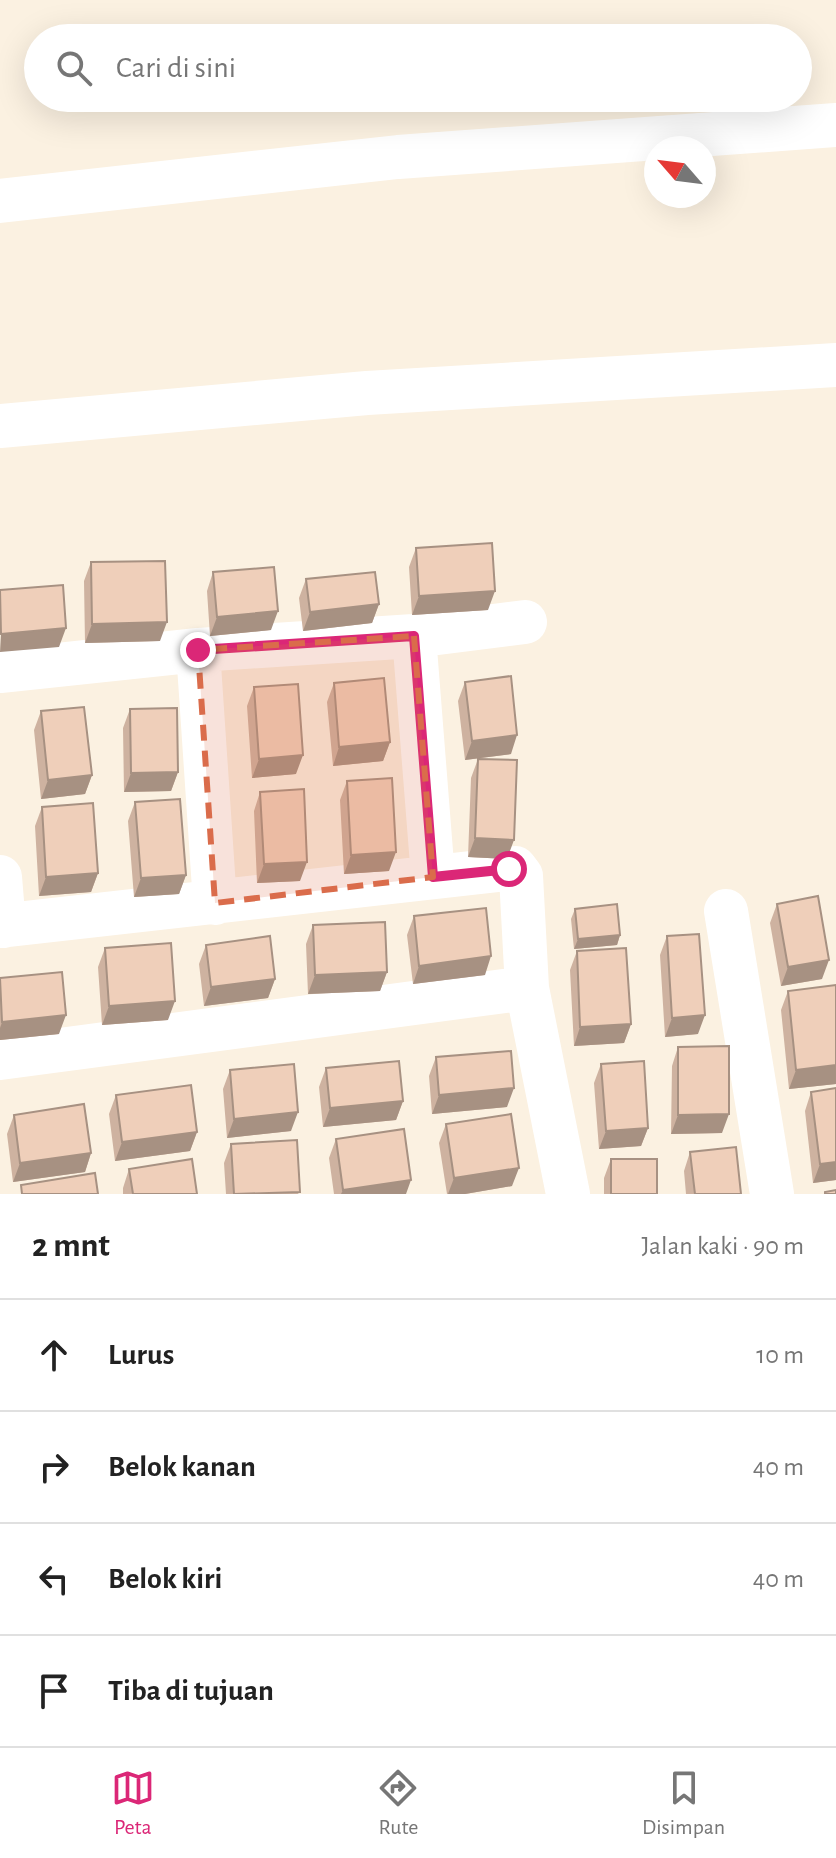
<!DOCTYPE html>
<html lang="id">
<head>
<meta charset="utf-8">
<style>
  :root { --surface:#fff; --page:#f2f2f2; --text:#222; --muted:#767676; --line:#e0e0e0; --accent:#db2777 }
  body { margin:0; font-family:"Alegreya Sans",sans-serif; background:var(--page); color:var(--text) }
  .compass { position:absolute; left:644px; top:136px; width:72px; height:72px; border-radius:50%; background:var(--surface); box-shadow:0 8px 32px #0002; rotate:298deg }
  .stop { position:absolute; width:24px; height:24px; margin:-18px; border:6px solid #db2777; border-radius:50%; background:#fff }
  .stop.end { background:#db2777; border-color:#fff; box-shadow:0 2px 8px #0008 }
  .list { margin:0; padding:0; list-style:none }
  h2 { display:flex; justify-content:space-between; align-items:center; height:104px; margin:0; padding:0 32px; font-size:34px }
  h2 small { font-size:26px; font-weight:400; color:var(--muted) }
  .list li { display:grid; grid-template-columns:52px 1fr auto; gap:24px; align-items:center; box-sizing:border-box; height:112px; padding:0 32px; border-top:2px solid var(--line) }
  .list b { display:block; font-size:30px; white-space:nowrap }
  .list em { font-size:26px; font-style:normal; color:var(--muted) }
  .icon { flex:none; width:44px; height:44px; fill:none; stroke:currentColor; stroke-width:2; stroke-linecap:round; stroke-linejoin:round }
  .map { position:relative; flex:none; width:836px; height:1194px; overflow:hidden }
  .search { position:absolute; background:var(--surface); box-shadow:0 8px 32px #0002; left:24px; right:24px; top:24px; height:88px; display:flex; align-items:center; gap:20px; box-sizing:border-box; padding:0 28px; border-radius:44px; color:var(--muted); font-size:30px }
  .sheet { height:552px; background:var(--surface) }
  nav { display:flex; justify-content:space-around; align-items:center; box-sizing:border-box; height:112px; border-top:2px solid var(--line); background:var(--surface); font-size:22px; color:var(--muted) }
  nav a { display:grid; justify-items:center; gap:4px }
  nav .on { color:var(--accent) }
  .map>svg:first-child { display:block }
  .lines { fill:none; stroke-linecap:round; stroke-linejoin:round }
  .minor { stroke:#fff; stroke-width:44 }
  .wall { fill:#ceb2a0 }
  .shaded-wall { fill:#a79182 }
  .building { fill:#efcfba; stroke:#a79182; stroke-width:2 }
  .route { stroke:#db2777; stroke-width:10 }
  .marked { fill:#da6c4b; fill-opacity:0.2; stroke:#da6c4b; stroke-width:6; stroke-dasharray:16 10; stroke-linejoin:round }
</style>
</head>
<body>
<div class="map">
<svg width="836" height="1194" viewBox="0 0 836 1194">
  <rect width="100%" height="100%" fill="#fbf1e1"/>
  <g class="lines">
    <path class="minor" d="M0 201 398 157 836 125
      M0 426 367 393 836 365
      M414 636 433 877
      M198 650 215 903
      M0 671 198 650 414 636 525 622
      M0 877 4 926
      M726 911 772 1194
      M0 926 515 868 521 876 527 988 568 1194
      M0 1058 527 988"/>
  </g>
  <path class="wall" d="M416 548 488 610 412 615 409 567Z
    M91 562 160 641 85 643 84 581Z
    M213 572 271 630 210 636 207 591Z
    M306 579 379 604 372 623 303 631 299 598Z
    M465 682 511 754 465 760 458 701Z
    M334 683 390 742 383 761 333 766 327 702Z
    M254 687 296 774 252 778 247 706Z
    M130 709 178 772 171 791 124 792 123 728Z
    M41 711 92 775 85 794 41 799 34 730Z
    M478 759 507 859 468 857 471 778Z
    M347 781 389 871 344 874 340 800Z
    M260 792 300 881 257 883 254 811Z
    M135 802 186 875 179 894 134 897 128 821Z
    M42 807 98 873 91 892 39 896 35 826Z
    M777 904 822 979 781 986 770 923Z
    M575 909 620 935 617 945 574 949 571 919Z
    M414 916 485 975 413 984 407 935Z
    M313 925 387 972 380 991 308 994 306 944Z
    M667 936 698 1034 665 1037 660 955Z
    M206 945 275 979 268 998 204 1006 199 964Z
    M105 948 168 1020 102 1025 98 967Z
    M577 951 631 1024 624 1043 574 1046 570 970Z
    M0 978 59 1034 0 1040Z
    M836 985V1084L789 1089 781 1010 788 991Z
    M678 1047 722 1133 671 1134 672 1066Z
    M436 1057 507 1107 432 1114 429 1076Z
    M601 1064 648 1128 641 1146 599 1149 594 1083Z
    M326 1068 403 1101 396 1120 323 1127 319 1087Z
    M230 1070 291 1131 227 1138 223 1089Z
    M836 1088V1180L813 1183 805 1111 811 1092Z
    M116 1095 197 1132 190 1151 115 1161 109 1114Z
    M14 1115 91 1153 85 1172 13 1182 7 1134Z
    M446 1124 512 1186 465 1194H447L439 1143Z
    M336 1139 406 1194H334L329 1158Z
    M231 1144 299 1194H226L224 1163Z
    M690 1152 741 1194H686L684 1171Z
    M611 1159 657 1194H604V1178Z
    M129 1169 197 1194H123V1188Z"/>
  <path class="shaded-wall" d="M495 591 488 610 412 615 419 596Z
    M379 604 372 623 303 631 310 612Z
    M278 611 271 630 210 636 217 617Z
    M167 622 160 641 85 643 92 624Z
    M66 628 59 647 0 652 1 634Z
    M517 735 511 754 465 760 472 741Z
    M390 742 383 761 333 766 339 747Z
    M303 755 296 774 252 778 259 759Z
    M178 772 171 791 124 792 131 773Z
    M92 775 85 794 41 799 48 780Z
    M475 838 514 840 507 859 468 857Z
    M396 852 389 871 344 874 351 855Z
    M307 862 300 881 257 883 264 864Z
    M98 873 91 892 39 896 46 877Z
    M186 875 179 894 134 897 141 878Z
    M620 935 617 945 574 949 578 939Z
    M491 956 485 975 413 984 419 966Z
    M829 960 822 979 781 986 788 967Z
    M387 972 380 991 308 994 315 975Z
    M275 979 268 998 204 1006 211 987Z
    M175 1001 168 1020 102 1025 109 1006Z
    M66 1015 59 1034 0 1040V1028L2 1022Z
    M705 1015 698 1034 665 1037 672 1018Z
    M631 1024 624 1043 574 1046 580 1027Z
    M836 1065V1084L789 1089 796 1070Z
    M514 1088 507 1107 432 1114 439 1095Z
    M403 1101 396 1120 323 1127 330 1108Z
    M298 1112 291 1131 227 1138 234 1119Z
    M729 1114 722 1133 671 1134 678 1115Z
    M648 1128 641 1146 599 1149 606 1131Z
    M197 1132 190 1151 115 1161 122 1142Z
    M91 1153 85 1172 13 1182 20 1163Z
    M836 1162V1180L813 1183 820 1164Z
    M519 1168 512 1186 465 1194H448L454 1178Z
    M411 1180 406 1194H341L343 1190Z"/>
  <path class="building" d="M492 543 495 591 419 596 416 548Z
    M165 561 167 622 92 624 91 562Z
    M274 567 278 611 217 617 213 572Z
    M375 572 379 604 310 612 306 579Z
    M63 585 66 628 1 634 0 590Z
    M511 676 517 735 472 741 465 682Z
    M384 678 390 742 339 747 334 683Z
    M298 684 303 755 259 759 254 687Z
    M84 707 92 775 48 780 41 711Z
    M177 708 178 772 131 773 130 709Z
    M478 759 517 760 514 840 475 838Z
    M392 778 396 852 351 855 347 781Z
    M304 789 307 862 264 864 260 792Z
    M180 799 186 875 141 878 135 802Z
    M93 803 98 873 46 877 42 807Z
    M818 896 829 960 788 967 777 904Z
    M617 904 620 935 578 939 575 909Z
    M486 908 491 956 419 966 414 916Z
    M385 922 387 972 315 975 313 925Z
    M699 934 705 1015 672 1018 667 936Z
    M270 936 275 979 211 987 206 945Z
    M171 943 175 1001 109 1006 105 948Z
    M626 948 631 1024 580 1027 577 951Z
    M62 972 66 1015 2 1022 0 978Z
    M836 985V1065L796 1070 788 991Z
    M729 1046V1114L678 1115V1047Z
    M511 1051 514 1088 439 1095 436 1057Z
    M399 1061 403 1101 330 1108 326 1068Z
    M644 1061 648 1128 606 1131 601 1064Z
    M294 1064 298 1112 234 1119 230 1070Z
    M191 1085 197 1132 122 1142 116 1095Z
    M836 1088V1162L820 1164 811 1092Z
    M84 1104 91 1153 20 1163 14 1115Z
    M511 1114 519 1168 454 1178 446 1124Z
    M404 1129 411 1180 343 1190 336 1139Z
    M297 1140 300 1192 234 1194 231 1144Z
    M736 1147 741 1194H695L690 1152Z
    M192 1159 197 1194H133L129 1169Z
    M611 1159H657V1194H611Z
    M95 1173 98 1194H22L21 1185Z
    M836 1190V1194H825V1192Z"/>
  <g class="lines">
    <path class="route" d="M198 650 414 636 433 877 509 869"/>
  </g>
  <path class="marked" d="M414 636 433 877 215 903 198 650Z"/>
</svg>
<svg class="compass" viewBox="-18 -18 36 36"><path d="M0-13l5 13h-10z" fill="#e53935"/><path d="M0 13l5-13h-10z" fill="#767676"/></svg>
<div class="stop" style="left:509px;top:869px"></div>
<div class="stop end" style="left:198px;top:650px"></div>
<div class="search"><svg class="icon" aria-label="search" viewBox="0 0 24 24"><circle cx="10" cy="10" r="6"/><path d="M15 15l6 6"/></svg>Cari di sini</div>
</div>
<section class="sheet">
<h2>2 mnt<small>Jalan kaki · 90 m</small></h2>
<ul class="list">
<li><svg class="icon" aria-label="ahead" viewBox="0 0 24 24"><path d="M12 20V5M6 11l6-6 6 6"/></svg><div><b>Lurus</b></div><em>10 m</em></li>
<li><svg class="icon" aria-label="right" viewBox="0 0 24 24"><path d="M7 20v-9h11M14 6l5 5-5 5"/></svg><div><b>Belok kanan</b></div><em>40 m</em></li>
<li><svg class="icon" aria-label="left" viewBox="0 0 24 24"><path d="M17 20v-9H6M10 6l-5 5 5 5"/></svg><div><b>Belok kiri</b></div><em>40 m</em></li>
<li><svg class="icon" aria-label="arrive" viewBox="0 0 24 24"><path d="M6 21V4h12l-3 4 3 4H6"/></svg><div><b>Tiba di tujuan</b></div></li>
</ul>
</section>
<nav>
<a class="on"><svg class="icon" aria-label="map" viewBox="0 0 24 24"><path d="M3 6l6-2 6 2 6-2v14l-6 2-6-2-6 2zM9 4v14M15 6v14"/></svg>Peta</a>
<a><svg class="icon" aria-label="directions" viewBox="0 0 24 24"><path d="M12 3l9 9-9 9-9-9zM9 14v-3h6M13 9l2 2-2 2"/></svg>Rute</a>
<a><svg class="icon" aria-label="saved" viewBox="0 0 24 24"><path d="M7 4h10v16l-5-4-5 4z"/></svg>Disimpan</a>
</nav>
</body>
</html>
